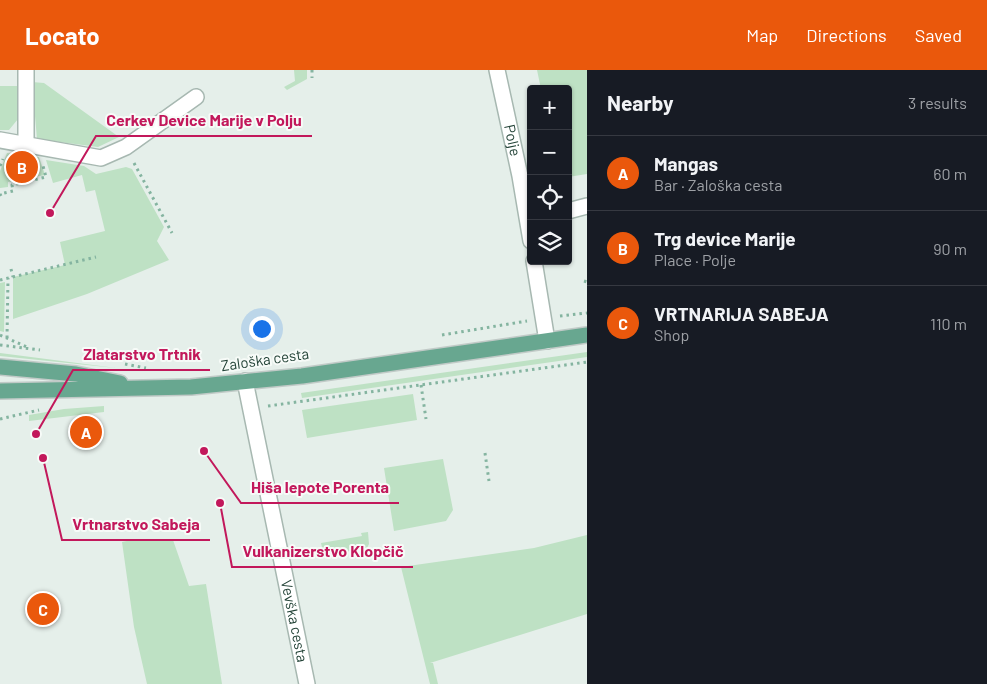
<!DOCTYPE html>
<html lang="en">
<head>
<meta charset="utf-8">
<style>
  :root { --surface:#171b24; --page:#242831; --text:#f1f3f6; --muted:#9ea1a6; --line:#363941; --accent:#ea580c }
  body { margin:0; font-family:Barlow,sans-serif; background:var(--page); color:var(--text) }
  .controls { position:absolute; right:15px; top:15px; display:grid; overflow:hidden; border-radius:5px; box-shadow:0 1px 4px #0004 }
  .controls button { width:45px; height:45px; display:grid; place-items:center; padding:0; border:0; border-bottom:1px solid var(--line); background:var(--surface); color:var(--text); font:25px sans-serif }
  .you { position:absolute; left:261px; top:258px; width:18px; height:18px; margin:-12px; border:4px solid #fff; border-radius:50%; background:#1a73e8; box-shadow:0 0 0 8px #1a73e833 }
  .badge { display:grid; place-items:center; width:32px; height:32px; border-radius:50%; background:var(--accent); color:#fff; font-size:16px; font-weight:700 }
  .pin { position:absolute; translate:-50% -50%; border:2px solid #fff; box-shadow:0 1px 5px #0006 }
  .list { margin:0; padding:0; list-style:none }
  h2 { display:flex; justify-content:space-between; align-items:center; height:65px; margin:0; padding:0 20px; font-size:21px }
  h2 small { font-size:16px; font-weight:400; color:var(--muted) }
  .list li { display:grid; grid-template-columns:32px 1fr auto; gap:15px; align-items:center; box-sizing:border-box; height:75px; padding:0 20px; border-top:1px solid var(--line) }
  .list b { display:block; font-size:19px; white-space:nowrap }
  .list p { margin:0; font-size:16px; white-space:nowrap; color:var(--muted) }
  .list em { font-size:16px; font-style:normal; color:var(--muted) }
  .icon { flex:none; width:28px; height:28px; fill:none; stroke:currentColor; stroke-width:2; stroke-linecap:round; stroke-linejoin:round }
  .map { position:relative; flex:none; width:587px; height:614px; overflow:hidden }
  header { display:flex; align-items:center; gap:30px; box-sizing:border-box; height:70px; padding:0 25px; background:var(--accent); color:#fff }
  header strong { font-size:24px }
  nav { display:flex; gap:28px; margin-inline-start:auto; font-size:18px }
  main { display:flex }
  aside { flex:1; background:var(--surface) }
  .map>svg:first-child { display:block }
  .green { fill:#bee1c4 }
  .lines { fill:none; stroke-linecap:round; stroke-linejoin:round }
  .minor-casing { stroke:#a7b8b1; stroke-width:18 }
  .major-casing { stroke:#c1cac7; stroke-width:18 }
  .path { stroke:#84b4a0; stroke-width:3; stroke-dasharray:2.5 4; stroke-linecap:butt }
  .minor { stroke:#fff; stroke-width:15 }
  .major { stroke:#68a790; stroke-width:15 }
  .labels { text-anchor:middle; stroke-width:4; stroke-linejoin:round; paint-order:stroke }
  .street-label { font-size:15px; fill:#234337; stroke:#f7fbf8 }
  .leader { fill:none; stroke:#c2185b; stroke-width:2 }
  .callout-dot { fill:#c2185b; stroke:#f7fbf8; stroke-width:2 }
  .callout-label { font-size:16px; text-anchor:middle; font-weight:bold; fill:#c2185b; stroke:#f7fbf8; stroke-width:4; stroke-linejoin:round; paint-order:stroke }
</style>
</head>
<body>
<header>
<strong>Locato</strong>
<nav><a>Map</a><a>Directions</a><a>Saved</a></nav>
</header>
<main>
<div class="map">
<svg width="587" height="614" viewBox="0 0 587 614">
  <rect width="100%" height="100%" fill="#e5efea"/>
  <path class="green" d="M294 0H307V9L287 20 284 17 295 11Z
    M537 0H587V104L568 107V19H541Z
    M32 12 44 13 119 67 98 77 37 69Z
    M0 16H17L18 49 9 60H0Z
    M7 83 39 87 45 105 8 112V117L0 118V101Z
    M46 90 84 96 96 104 126 97 132 99 164 157 157 171 169 190 87 224 13 249V207L65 195 60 172 105 161 95 120 86 122 82 105 53 113Z
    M5 212 4 262 0 261V213Z
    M587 282V287L302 328 301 323Z
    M0 283 116 298 0 286Z
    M413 324 417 350 307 368 302 340Z
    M104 336V342L29 351V345L64 339Z
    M443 389 453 440 446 451 394 461 384 398Z
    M368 462 369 474 367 478 324 486 321 473 362 466 361 463Z
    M587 465V544L430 593H433L438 614H430L401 497 534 478Z
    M136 469 173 470 189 516 206 514 222 614H147L134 557 122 472Z"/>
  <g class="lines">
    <defs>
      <g id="minor">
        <path d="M26 0V76"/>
        <path id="s1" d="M497 0 520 106 531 171"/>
        <path d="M0 70 101 88 126 77 196 27"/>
        <path d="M568 141 587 136"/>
        <path d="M534 191 547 271"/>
        <path id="s2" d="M245 311 307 614"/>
      </g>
      <path id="major" d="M0 297 76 304 120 313
        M0 321 191 317 302 306 587 265"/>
    </defs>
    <use href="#minor" class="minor-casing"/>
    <use href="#major" class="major-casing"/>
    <path class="path" d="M312 0V8
      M134 93 172 163
      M0 96 3 89
      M1 126 0 124 13 121 12 115 46 107 43 96
      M11 199 13 207
      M0 210 96 187
      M584 211 587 212
      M560 246 587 243
      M0 265 27 277
      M442 265 527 251
      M7 268 8 208
      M0 275 40 280
      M125 294 146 298
      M421 315 426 349
      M268 336 587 292
      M0 349 39 340
      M485 383 489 411"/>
    <use href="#minor" class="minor"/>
    <use href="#major" class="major"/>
  </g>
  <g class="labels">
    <g class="street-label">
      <text dy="5" stroke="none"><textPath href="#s1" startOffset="72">Polje</textPath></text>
      <text transform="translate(265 290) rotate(-8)" y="5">Zaloška cesta</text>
      <text dy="5" stroke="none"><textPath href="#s2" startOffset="245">Vevška cesta</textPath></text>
    </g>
  </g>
  <path class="leader" d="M50 143L96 66H312M36 364L73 300H210M204 381L241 433H399M43 388L62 470H210M220 433L232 497H413"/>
  <g class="callout-dot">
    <circle cx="50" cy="143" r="5"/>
    <circle cx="36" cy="364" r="5"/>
    <circle cx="204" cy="381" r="5"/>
    <circle cx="43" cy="388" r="5"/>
    <circle cx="220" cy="433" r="5"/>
  </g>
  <g class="callout-label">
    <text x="204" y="56">Cerkev Device Marije v Polju</text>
    <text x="142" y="290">Zlatarstvo Trtnik</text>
    <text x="320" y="423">Hiša lepote Porenta</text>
    <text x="136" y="460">Vrtnarstvo Sabeja</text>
    <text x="323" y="487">Vulkanizerstvo Klopčič</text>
  </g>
</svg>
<div class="controls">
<button>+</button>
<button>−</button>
<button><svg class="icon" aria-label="locate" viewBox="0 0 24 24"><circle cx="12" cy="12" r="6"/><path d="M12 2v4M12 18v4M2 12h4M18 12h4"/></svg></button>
<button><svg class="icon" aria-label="layers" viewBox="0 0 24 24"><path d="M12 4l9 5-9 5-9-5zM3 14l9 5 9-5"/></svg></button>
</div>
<div class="you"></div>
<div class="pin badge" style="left:86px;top:362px">A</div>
<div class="pin badge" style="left:22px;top:97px">B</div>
<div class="pin badge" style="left:43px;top:539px">C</div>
</div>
<aside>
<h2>Nearby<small>3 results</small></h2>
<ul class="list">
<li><span class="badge">A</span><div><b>Mangas</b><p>Bar · Zaloška cesta</p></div><em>60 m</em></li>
<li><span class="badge">B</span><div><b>Trg device Marije</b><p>Place · Polje</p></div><em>90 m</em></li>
<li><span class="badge">C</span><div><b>VRTNARIJA SABEJA</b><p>Shop</p></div><em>110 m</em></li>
</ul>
</aside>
</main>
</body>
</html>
